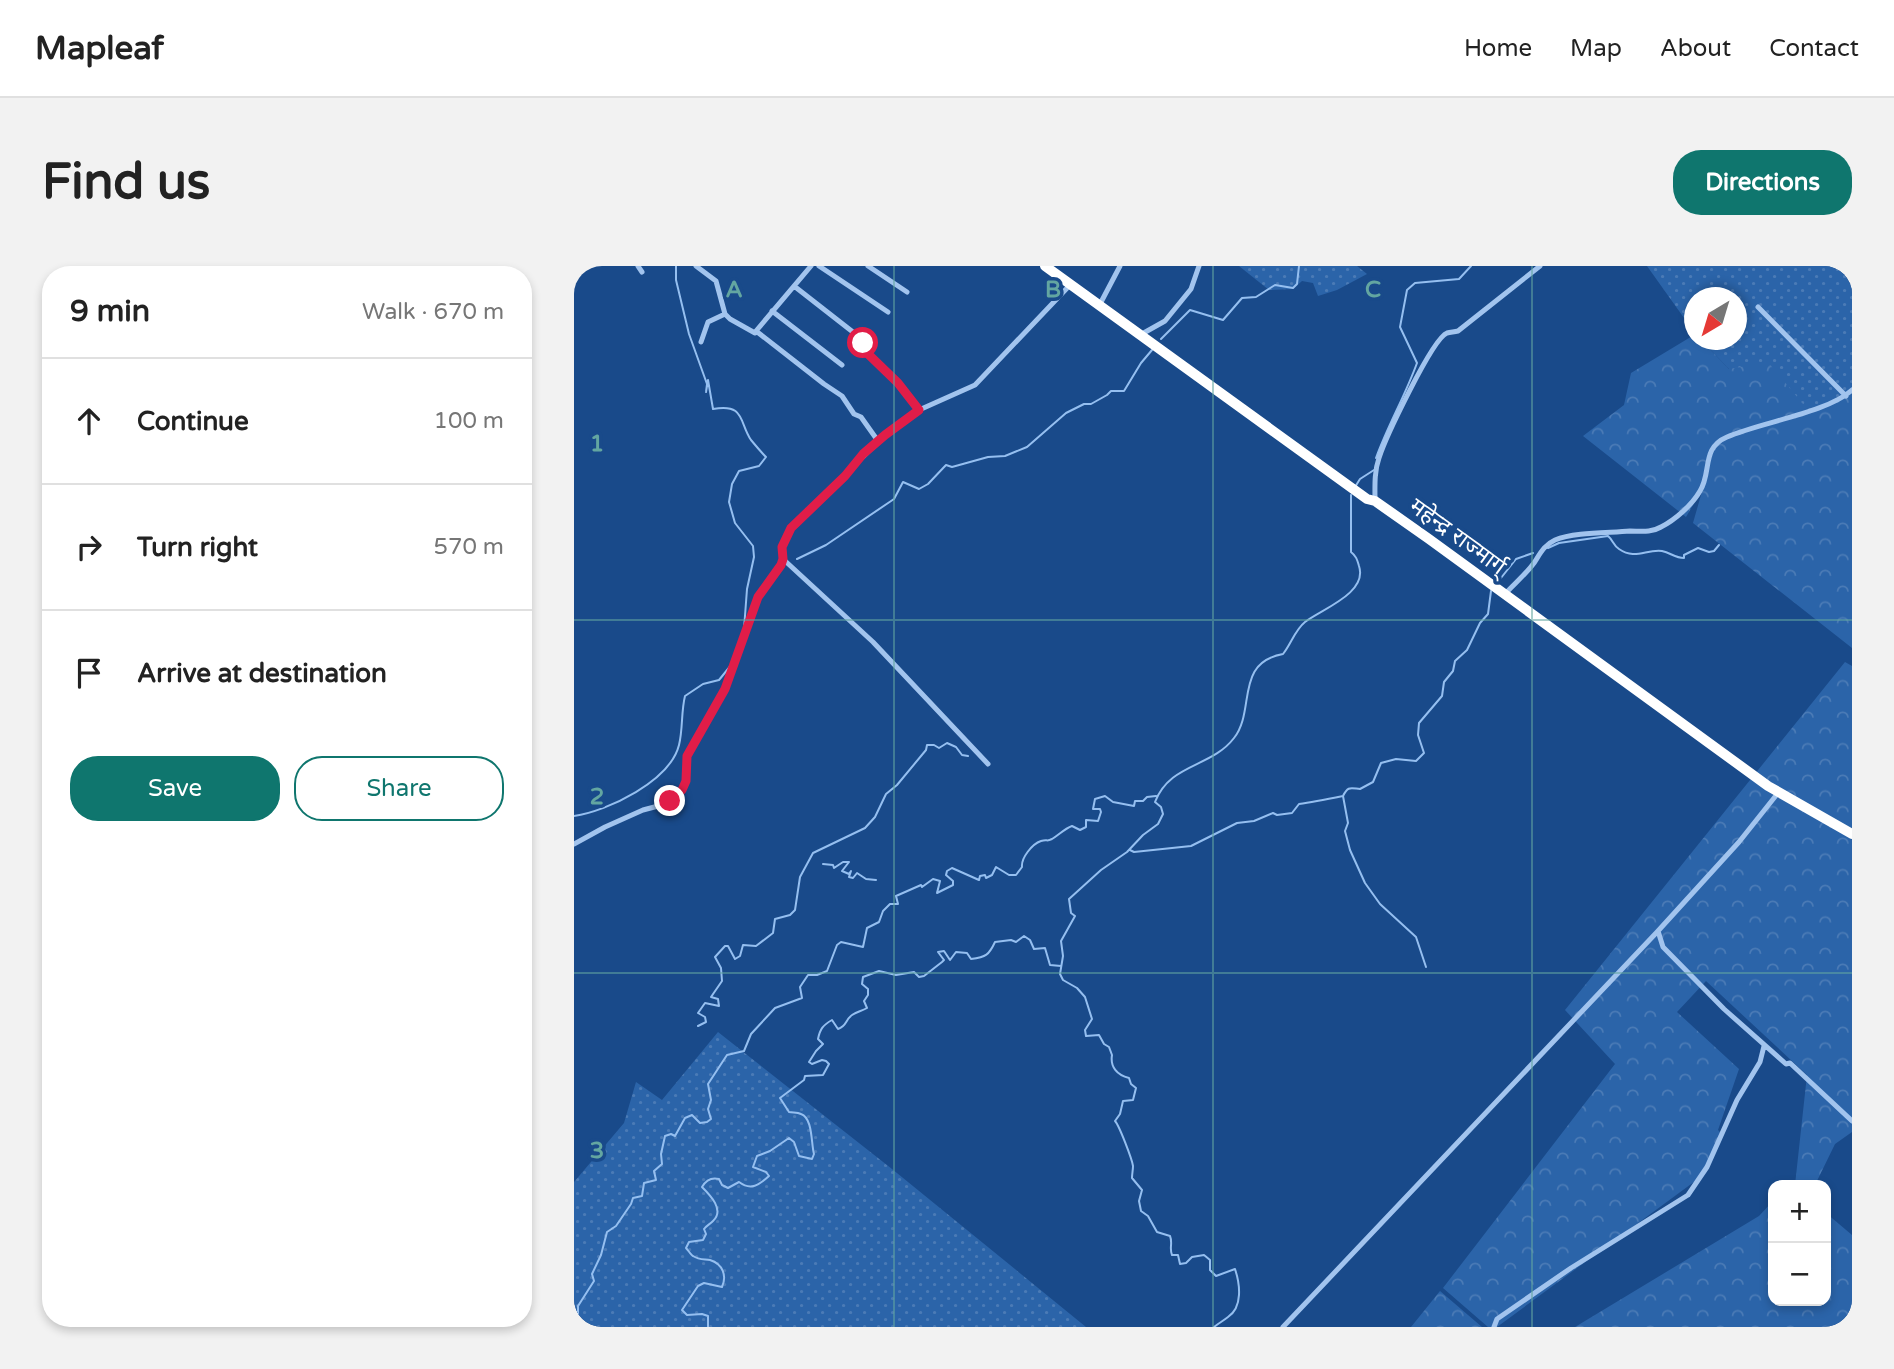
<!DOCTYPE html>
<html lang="en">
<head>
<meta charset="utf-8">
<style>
  :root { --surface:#fff; --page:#f2f2f2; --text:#222; --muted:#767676; --line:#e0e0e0; --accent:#0f766e }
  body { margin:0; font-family:"Varela Round","Noto Sans Devanagari",sans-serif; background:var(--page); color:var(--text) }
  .controls { position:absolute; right:21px; bottom:21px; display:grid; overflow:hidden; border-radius:14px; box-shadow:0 4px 10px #0003 }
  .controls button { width:63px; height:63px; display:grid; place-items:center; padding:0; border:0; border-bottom:2px solid var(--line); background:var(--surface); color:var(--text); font:35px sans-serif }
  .compass { position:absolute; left:1110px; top:21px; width:63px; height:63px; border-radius:50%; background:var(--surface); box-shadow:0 4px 10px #0003; rotate:218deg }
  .stop { position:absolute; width:21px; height:21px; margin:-16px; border:5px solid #e11d48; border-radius:50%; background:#fff }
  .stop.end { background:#e11d48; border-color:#fff; box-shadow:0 2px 7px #0008 }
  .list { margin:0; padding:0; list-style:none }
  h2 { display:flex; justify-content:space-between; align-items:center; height:91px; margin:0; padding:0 28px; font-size:30px }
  h2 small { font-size:23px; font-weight:400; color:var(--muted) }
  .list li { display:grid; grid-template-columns:46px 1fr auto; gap:21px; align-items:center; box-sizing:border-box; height:126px; padding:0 28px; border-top:2px solid var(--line) }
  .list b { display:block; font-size:26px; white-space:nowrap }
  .list em { font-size:23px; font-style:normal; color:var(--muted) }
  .actions { display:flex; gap:14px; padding:21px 28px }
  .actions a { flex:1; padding:16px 0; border:2px solid var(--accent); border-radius:28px; text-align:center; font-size:24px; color:var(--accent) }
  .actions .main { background:var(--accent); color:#fff }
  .icon { flex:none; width:38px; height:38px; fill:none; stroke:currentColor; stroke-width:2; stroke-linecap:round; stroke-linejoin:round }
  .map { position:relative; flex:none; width:1278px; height:1061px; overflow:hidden; border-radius:28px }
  header { display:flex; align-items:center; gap:42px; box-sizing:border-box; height:98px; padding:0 35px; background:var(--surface); border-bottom:2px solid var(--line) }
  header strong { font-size:33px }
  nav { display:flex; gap:38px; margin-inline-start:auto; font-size:24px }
  .intro { display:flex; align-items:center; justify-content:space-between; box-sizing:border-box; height:168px; padding:0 42px }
  h1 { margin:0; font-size:49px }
  .button { padding:18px 32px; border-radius:28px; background:var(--accent); color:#fff; font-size:24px; font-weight:700 }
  main { display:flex; gap:42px; padding:0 42px }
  aside { flex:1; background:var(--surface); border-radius:28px; box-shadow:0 4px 10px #0003 }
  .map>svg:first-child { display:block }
  .grass { fill:url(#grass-dots) }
  .forest { fill:url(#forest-crowns) }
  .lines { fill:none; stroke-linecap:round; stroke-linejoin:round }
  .stream { stroke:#95bff0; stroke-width:2 }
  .street { stroke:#a2c4ee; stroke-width:5 }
  .highway { stroke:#fff; stroke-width:10 }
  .route { stroke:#e11d48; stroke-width:9 }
  .grid { fill:none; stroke:#63a6a1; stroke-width:2; stroke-opacity:0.55 }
  .labels { text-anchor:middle; stroke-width:7; stroke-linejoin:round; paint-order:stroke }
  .street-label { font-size:23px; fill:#fff; stroke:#194a8a }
  .grid-label { font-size:23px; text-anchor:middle; font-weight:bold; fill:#63a6a1; stroke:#194a8a; stroke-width:7; stroke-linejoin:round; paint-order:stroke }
</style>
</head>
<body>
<header>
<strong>Mapleaf</strong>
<nav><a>Home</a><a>Map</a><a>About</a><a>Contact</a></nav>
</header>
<div class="intro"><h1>Find us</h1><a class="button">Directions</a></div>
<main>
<aside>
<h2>9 min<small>Walk · 670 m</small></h2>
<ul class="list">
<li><svg class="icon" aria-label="ahead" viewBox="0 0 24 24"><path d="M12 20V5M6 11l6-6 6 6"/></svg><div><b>Continue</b></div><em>100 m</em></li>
<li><svg class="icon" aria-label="right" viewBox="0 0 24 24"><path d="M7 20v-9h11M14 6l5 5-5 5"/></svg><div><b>Turn right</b></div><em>570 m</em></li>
<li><svg class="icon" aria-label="arrive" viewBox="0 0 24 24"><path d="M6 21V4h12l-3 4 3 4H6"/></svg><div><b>Arrive at destination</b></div></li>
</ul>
<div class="actions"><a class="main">Save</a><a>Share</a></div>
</aside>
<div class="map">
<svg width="1278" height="1061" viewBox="0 0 1278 1061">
  <defs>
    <pattern id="grass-dots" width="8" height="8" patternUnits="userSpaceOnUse" patternTransform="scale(1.75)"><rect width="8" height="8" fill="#2b64a9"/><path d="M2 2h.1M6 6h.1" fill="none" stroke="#4b7bb6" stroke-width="1.8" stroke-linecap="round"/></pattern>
    <pattern id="forest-crowns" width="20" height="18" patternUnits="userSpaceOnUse" patternTransform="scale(1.75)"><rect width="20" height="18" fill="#2b64a9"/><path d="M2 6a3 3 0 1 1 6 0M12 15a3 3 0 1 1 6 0" fill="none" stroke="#4b7bb6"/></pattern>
  </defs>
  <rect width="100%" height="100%" fill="#194a8a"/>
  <path class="grass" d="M665 0H783L793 8 763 24 744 30 739 17 728 15 719 23 695 24Z
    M1073 0H1278V128L1235 144 1155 103 1127 74H1162V32H1120V66Z
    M144 766 318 903 512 1061H0V916L50 857 62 816 88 834Z"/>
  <path class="forest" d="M1120 69V74H1127L1155 103 1194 96 1234 144 1278 128V382L1119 257 1129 222 1112 251 1009 170 1050 139 1057 107Z
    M1271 396 1278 400V866L1261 878 1241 919H1221L1233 809 1132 715 1103 746 1165 803 1144 864 1147 867 1128 910 923 1061H914L869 1022 1041 798 991 744Z
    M1199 935V1035H1252V947L1278 969V1061H1001L1185 950Z
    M866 1025 908 1061H837Z"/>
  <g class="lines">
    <path class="stream" d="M102 0V14L115 68 133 118 132 126 134 114 139 143C171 137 165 156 177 174 182 180 187 186 192 191L185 200 165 205 158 218 155 236 161 257 179 280 180 291 173 323 170 363
      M587 73 616 44 649 54 668 32 682 31 701 19 719 22 723 18 725 0
      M802 192C814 159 831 130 843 97L826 61 833 24 841 17 885 13 897 0
      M781 221 786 213 800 204
      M974 282 985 277 1034 270C1039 274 1039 279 1045 283 1061 294 1072 283 1088 285 1097 287 1101 292 1110 292V289L1124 282 1135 286 1140 285 1145 279
      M223 293 252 279 320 233 329 216 345 223 354 218 372 199 378 201 414 191 431 190 453 181 492 147 510 138H517L533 129 537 125H550L567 97 578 84
      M923 317 942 293 959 287
      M0 550C34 545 96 515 105 479 109 463 107 446 111 430L129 418 145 414 158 398
      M556 584 560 586 617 580 663 557 680 555 699 547 703 549 718 547 725 538C739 536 754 533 769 530
      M249 598 259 599 260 602 269 596H275L268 605 275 608 277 605 275 611 279 612 283 607 292 613 302 614
      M852 701 842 671 806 638 791 617 776 584 771 565 774 557 769 530C774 520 776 522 786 523L799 516 807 497 822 493 842 495 850 487 844 469 845 457 868 430 870 416 879 405 881 395 893 384 906 357 914 348 917 325
      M124 760 132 756 131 751 124 747 131 737 145 740 144 733 137 731 148 715 147 702 141 691 151 680H154L161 693 166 690 169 679 182 680 199 667 201 653 216 649 221 644 226 611 239 587 291 562 301 551 312 528 323 519 352 484 353 479H360L365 482 373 477 382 481 388 489 394 490
      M0 1054 4 1050V1040L20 1015 18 1008 27 989 33 966 42 960 57 938 59 932 68 930 70 917 82 914 80 905 88 898 87 888 91 870 97 868 101 870 111 852 118 849 126 857 133 856 137 853 134 843 137 834 134 818 153 789 170 785 177 768 201 742 228 732 226 721 234 709H243L253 705 263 679 267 676 289 681 293 662 305 656 309 645 316 638H324L322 630 347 619 348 621 359 613 366 615 363 627 379 619V615L372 609 373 605 378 602 405 614 406 610 411 609 412 612 418 609 422 601 435 609H442L448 601C447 592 458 578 467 575 474 573 472 576 478 573 485 569 490 563 498 560L506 564 512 561V554L524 555 527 546 526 543H519L521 533 531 530 539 536 560 540 561 535H569L573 531 582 530
      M134 1061V1050L128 1048 113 1049 108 1044 124 1020 130 1017 148 1021C153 1010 149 998 136 994 130 993 125 994 119 990 117 989 114 984 112 982L115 976 129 974 132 968 130 963C132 960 136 958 139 955 151 944 136 929 128 921 132 914 137 911 145 913L148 919 154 922 165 916C177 925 185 919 195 910L192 906 179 901 183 890 196 885 215 872 220 876 225 890 238 893 240 888C237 878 239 852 227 848 223 846 219 847 215 846L206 832 230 814 231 810 249 809 255 798 252 795 248 794 238 798 235 796 242 785 249 778 244 773C246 763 249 759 258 754L264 763C273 760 271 754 278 749 282 746 288 745 293 742L290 735 294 729V723L288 718 289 711 305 705 322 709 340 706 345 711 350 710 368 696 370 694 364 686 370 685 376 694 382 686 393 687 397 693C412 691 415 689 421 676L437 674 442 676 450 670 456 674 460 683 471 682 476 699 487 700
      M640 1061C645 1057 649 1055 654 1051 669 1041 666 1018 661 1003L642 1010 636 1004V994L630 989 618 991 612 997 606 998 604 989H598C595 982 599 977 596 970L583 966 574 950 567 945 565 935 568 924 558 912C558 908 559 904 559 900 558 893 545 859 541 855L546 848 549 835 559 834 562 822 557 818 555 812C543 809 536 801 538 789L535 781 530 778 525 769 512 770 511 764 518 753 511 731 503 722 489 714 486 708 489 690 487 675 501 650 497 647 495 633 527 604 553 586 569 569 584 558 589 548 587 541 581 536C596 497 637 502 660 472 682 444 660 397 709 388 717 378 721 364 731 356 748 343 794 327 785 300 783 293 782 290 777 286V229"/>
    <path class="street" d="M64 0 68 6
      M122 0 142 15 151 48 156 53 181 67
      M237 0 182 65 250 118 268 130 280 148 287 151 304 175
      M245 0 314 46
      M294 0 333 26
      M220 20 284 70 292 86 324 117 345 144
      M525 40 546 0
      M1184 41 1272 130
      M198 45 268 99
      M566 69 591 55 617 23 625 0
      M127 76 134 56 151 48
      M801 235C801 221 800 206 805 192 811 173 858 73 873 67 877 66 880 66 884 65L966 0
      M209 293 299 376 414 498
      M931 328C940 318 952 308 960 297 966 288 970 279 981 274 1000 266 1035 267 1056 265 1066 265 1077 267 1087 261 1101 254 1118 239 1126 225 1138 206 1127 182 1153 171 1187 156 1253 147 1278 124
      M1204 527 1165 576 1084 665 1089 681 1150 743 1212 798 1216 797 1278 855
      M0 578 31 561 69 544 88 539 108 524 112 515 113 490 151 423 184 331 207 299 209 293 208 281 217 262 311 169 345 144 401 119 496 19
      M709 1061 1084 665
      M920 1061 923 1053 997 1002 1114 929 1133 901 1163 834 1186 796 1190 780"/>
    <path class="highway" d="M471 0 793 233 801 235 855 273 1194 520 1278 568"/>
  </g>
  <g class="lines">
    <path class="route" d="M96 535 108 524 112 515 113 490 151 423 184 331 207 299 209 293 208 281 217 262 271 210 289 188 311 169 345 144 324 117 292 86 289 77"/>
  </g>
  <path class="grid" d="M320 0V1061M639 0V1061M958 0V1061M0 354H1278M0 707H1278"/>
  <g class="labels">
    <g class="street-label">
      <text transform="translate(884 270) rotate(36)" y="8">महेन्द्र राज्मार्ग्</text>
    </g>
  </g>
  <g class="grid-label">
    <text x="160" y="31">A</text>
    <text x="479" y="31">B</text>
    <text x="799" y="31">C</text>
    <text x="23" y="185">1</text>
    <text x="23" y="538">2</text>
    <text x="23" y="892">3</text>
  </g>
</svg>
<div class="controls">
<button>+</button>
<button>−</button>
</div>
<svg class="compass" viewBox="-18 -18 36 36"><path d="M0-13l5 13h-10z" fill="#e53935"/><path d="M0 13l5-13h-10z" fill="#767676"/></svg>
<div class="stop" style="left:289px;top:77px"></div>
<div class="stop end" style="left:96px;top:535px"></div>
</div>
</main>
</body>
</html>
